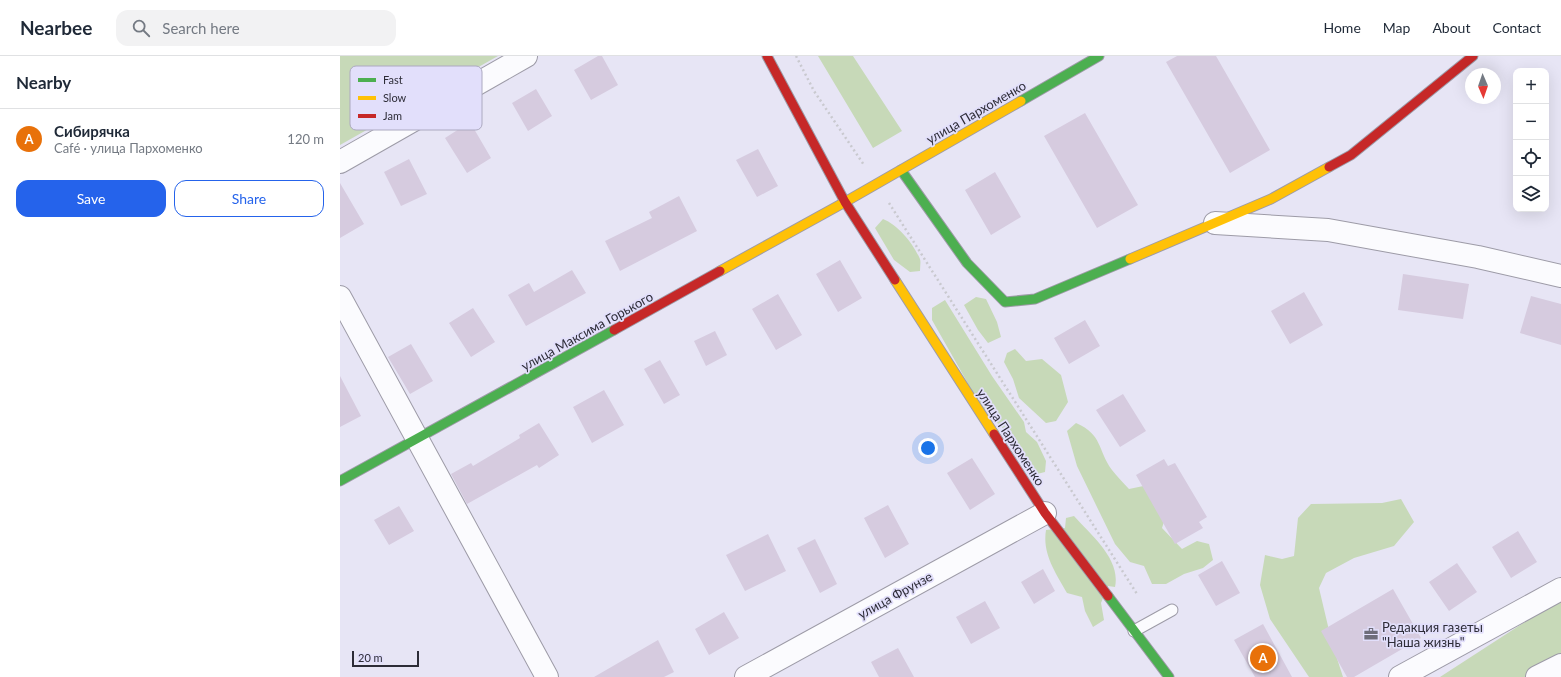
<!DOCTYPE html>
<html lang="en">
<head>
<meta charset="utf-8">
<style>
  :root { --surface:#fff; --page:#f2f2f3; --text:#1f2937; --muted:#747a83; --line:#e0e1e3; --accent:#2563eb }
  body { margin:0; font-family:Lato,sans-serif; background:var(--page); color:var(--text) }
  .controls { position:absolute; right:12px; top:12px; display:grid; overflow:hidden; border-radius:8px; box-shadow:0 4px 16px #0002 }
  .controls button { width:36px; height:36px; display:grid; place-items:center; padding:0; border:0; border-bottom:1px solid var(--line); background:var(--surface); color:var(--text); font:20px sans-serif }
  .compass { position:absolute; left:1125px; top:12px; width:36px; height:36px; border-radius:50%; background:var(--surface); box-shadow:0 4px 16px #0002; rotate:178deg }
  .scale { position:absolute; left:12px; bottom:10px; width:67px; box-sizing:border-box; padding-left:4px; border:2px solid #2d2c37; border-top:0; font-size:11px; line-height:14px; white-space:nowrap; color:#2d2c37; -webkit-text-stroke:3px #e2dffb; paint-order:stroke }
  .you { position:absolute; left:588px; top:392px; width:14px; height:14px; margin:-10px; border:3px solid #fff; border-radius:50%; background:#1a73e8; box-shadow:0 0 0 6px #1a73e833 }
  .badge { display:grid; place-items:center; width:26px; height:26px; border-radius:50%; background:var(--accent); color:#fff; font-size:13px; font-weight:700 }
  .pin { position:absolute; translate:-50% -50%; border:2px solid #fff; box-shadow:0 1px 4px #0006 }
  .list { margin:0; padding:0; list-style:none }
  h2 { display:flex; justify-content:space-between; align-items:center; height:52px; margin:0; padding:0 16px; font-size:17px }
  h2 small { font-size:13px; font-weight:400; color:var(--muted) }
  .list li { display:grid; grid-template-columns:26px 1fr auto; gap:12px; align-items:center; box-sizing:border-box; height:60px; padding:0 16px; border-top:1px solid var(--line) }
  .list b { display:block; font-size:15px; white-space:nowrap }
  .list p { margin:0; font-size:13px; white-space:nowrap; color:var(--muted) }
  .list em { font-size:13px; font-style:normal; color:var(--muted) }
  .actions { display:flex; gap:8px; padding:12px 16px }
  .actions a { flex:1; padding:9px 0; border:1px solid var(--accent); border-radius:12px; text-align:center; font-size:14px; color:var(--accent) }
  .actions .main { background:var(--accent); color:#fff }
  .icon { flex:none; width:22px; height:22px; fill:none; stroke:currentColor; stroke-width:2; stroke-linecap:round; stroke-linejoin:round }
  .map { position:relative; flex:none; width:1221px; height:621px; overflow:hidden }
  header { display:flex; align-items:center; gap:24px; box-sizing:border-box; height:56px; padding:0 20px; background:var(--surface); border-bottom:1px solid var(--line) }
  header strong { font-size:19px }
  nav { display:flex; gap:22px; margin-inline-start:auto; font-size:14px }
  .search { width:280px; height:36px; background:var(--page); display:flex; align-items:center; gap:10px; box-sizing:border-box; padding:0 14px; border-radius:12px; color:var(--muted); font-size:15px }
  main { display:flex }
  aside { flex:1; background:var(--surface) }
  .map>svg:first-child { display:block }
  .green { fill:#c7d9b8 }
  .building { fill:#d6cbdf }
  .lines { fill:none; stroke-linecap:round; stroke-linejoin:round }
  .lane-casing { stroke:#9d9ba7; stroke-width:13 }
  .street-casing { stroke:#9d9ba7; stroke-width:24 }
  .fast-casing { stroke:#9d9ba7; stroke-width:11 }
  .slow-casing { stroke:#9d9ba7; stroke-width:11 }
  .jam-casing { stroke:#9d9ba7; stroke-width:11 }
  .path { stroke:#c9c9cf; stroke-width:2.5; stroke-dasharray:2 3; stroke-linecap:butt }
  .lane { stroke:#fbfbfe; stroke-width:11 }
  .street { stroke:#fbfbfe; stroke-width:22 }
  .fast { stroke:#4caf50; stroke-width:9 }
  .slow { stroke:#ffc107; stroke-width:9 }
  .jam { stroke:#c62828; stroke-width:9 }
  .labels { text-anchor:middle; stroke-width:3.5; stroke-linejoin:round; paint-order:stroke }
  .street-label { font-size:13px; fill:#2d2c37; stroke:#e2dffb }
  .poi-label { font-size:13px; fill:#2d2c37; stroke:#e2dffb; text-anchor:start }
  .key { fill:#e2dffb; stroke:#aca9c0; stroke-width:1 }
  .key-label { font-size:11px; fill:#2d2c37 }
</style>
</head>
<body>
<header>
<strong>Nearbee</strong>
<div class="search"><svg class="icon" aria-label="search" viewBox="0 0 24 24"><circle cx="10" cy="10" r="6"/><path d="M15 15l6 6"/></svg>Search here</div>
<nav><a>Home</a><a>Map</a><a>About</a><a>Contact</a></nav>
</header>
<main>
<aside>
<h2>Nearby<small></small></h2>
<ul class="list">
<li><span class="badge" style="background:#e8710a">A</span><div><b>Сибирячка</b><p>Café · улица Пархоменко</p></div><em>120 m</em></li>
</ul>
<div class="actions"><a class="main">Save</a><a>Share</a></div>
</aside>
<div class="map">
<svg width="1221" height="621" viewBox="0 0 1221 621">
  <rect width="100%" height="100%" fill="#e7e5f5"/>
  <path class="green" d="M0 0H158L0 89Z
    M478 0H513L562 75 533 92Z
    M543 163C558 169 573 187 580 203 581 206 580 211 580 215L570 216 554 204 535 172Z
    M636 241 646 243 657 266 661 281 648 287 638 274 624 249Z
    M605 244 652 320 684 366 686 376 697 386 706 405 705 416 693 419 674 391 667 376 643 354 592 264V252Z
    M675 293 686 305 702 303 721 319 728 346 716 365 706 367 679 342 673 323 664 306 667 297Z
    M736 367C763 379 757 393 772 414 777 420 783 427 789 433L813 428 827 456 822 472 842 493 857 485 869 488 873 504 863 512 844 518 826 528H812L804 510 790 506 775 488 737 410 727 375Z
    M1061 443 1074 466 1054 490 1014 502 986 517 979 532 992 587 1003 621H969L930 563 920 529 925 499 942 503 954 500 958 462 971 448 1042 447Z
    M734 460C751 479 781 503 775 531L768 530 761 547 764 564 753 571 745 555 742 541 727 537C716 517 702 498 706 474L725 472 726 462Z
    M1221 540V619L1216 621H1100L1208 551Z"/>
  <path class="building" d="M258 0H262L278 29 251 44 234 14Z
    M837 0H876L930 94 890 117 826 6Z
    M196 33 212 60 188 75 172 47Z
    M745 57 798 149 757 172 704 80Z
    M130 66 151 102 127 117 105 82Z
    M418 93 438 130 417 141 396 104Z
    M69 103 87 138 61 150 44 116Z
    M655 116 681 161 651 179 625 134Z
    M0 127 24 168 0 182Z
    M339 140 357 175 280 215 265 185 312 162 309 156Z
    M500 204 522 242 498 256 476 218Z
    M232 214 246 237 186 270 168 239 189 227 194 236Z
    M1063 218 1129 228 1123 263 1058 254Z
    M964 236 983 269 950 288 931 255Z
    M438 238 462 279 436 294 412 253Z
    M1191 240 1221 248V289L1180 277Z
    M133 252 155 286 131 301 109 267Z
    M745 264 760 290 729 308 714 282Z
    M375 275 387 299 366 310 354 285Z
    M71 288 93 325 70 338 48 301Z
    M320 304 340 339 324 348 304 313Z
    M0 320 21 360 0 371Z
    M264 334 284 369 252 387 233 351Z
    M783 338 806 375 780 391 756 354Z
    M199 367 219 399 199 412 197 409 127 448 111 418 131 407 133 410 180 382 179 379Z
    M632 402 655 438 630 454 607 417Z
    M824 403 828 410 835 407 867 461 859 466 863 472 835 488 796 419Z
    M548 449 569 488 545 502 524 462Z
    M59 450 74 475 49 489 34 464Z
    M1178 475 1197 506 1171 522 1152 491Z
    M428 478 446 515 405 535 386 499Z
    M475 483 497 528 480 537 457 492Z
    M882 505 900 537 876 550 858 519Z
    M1117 507 1137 536 1109 555 1089 526Z
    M703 513 715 535 694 548 681 526Z
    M1053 533 1081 582 1014 621H1007L981 575Z
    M645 545 660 572 631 588 616 561Z
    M384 556 399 582 369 599 355 573Z
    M923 568 952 621H915L894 584Z
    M318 584 334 616 324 621H254Z
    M558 592 574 621H539L531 606Z"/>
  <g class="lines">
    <defs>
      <path id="lane" d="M794 575 832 554"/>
      <path id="street" d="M0 106 186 0
        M875 167 988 174 1138 201 1221 220
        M0 241 207 621
        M406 621 705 457
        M1060 621 1221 533
        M1197 621 1221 609"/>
      <path id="fast" d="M681 45 759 0
        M561 114 627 207 665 246 695 243 790 203
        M0 425 274 274
        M768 540 829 621"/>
      <path id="slow" d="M790 203 931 143 989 111
        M380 215 505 146 681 45
        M555 224 654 378"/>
      <path id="jam" d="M427 0 505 146 555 224
        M989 111 1011 99 1133 0
        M274 274 380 215
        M654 378 705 457 768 540"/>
    </defs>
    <use href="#lane" class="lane-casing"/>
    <use href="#street" class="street-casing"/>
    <use href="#fast" class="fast-casing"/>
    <use href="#slow" class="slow-casing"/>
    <use href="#jam" class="jam-casing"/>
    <path class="path" d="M456 0 474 35 524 109
      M549 147 797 538"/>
    <use href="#lane" class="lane"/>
    <use href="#street" class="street"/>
    <use href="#fast" class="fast"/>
    <use href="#slow" class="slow"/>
    <use href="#jam" class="jam"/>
  </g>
  <defs>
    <symbol id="office-bare" viewBox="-9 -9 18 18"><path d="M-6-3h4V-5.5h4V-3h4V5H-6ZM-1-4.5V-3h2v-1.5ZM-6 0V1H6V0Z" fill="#6e6d7a" stroke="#e2dffb" stroke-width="2.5" paint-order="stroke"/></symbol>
  </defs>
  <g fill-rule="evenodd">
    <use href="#office-bare" x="1021" y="568" width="20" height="20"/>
  </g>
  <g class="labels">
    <g class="street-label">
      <text transform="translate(636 56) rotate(-30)" y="5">улица Пархоменко</text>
      <text transform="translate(247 275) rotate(-29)" y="5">улица Максима Горького</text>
      <text transform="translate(671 381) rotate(57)" y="5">улица Пархоменко</text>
      <text transform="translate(555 539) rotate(-29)" y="5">улица Фрунзе</text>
    </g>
    <g class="poi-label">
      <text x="1042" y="576">Редакция газеты<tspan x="1042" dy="15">"Наша жизнь"</tspan></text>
    </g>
  </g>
  <rect x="10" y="10" width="132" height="64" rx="6" class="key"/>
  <rect x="18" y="22" width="18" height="4" fill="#4caf50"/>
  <rect x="18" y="40" width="18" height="4" fill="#ffc107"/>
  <rect x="18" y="58" width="18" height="4" fill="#c62828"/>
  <g class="key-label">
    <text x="43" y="28">Fast</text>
    <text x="43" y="46">Slow</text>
    <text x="43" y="64">Jam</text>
  </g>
</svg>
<div class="controls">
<button>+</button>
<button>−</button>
<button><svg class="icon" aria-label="locate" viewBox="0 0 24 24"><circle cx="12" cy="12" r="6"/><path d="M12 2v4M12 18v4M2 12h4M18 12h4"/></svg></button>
<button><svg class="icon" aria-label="layers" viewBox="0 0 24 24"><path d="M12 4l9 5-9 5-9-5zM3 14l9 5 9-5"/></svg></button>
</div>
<svg class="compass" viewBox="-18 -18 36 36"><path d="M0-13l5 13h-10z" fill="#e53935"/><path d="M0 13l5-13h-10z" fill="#747a83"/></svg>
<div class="scale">20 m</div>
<div class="you"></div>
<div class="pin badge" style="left:923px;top:602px;background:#e8710a">A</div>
</div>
</main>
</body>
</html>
